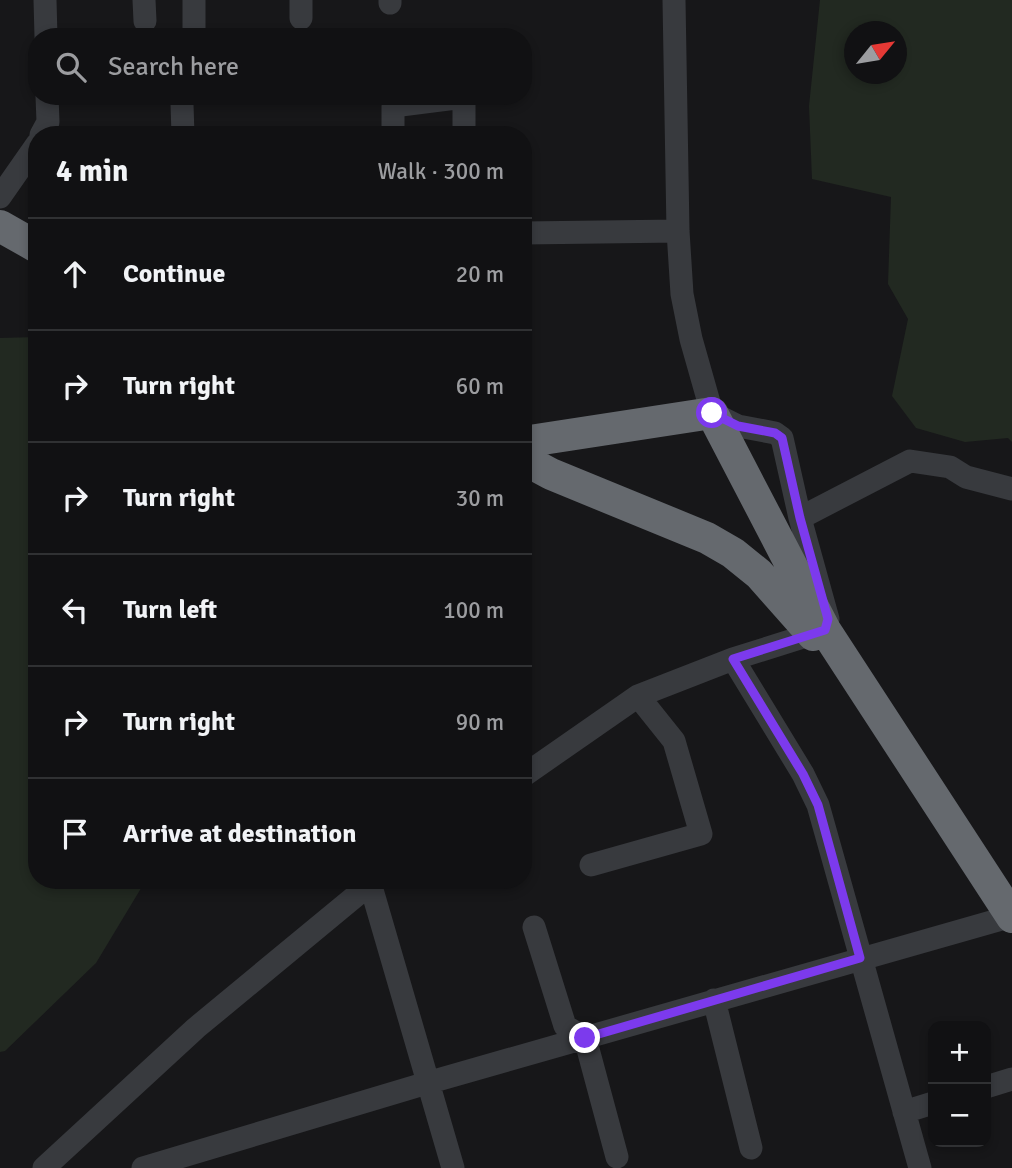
<!DOCTYPE html>
<html lang="en">
<head>
<meta charset="utf-8">
<style>
  :root { --surface:#111113; --page:#1a1a1c; --text:#f1f3f6; --muted:#9c9da0; --line:#303133 }
  body { margin:0; font-family:Signika,sans-serif; background:var(--page); color:var(--text) }
  .controls { position:absolute; right:21px; bottom:21px; display:grid; overflow:hidden; border-radius:14px; box-shadow:0 4px 10px #0003 }
  .controls button { width:63px; height:63px; display:grid; place-items:center; padding:0; border:0; border-bottom:2px solid var(--line); background:var(--surface); color:var(--text); font:35px sans-serif }
  .compass { position:absolute; left:844px; top:21px; width:63px; height:63px; border-radius:50%; background:var(--surface); box-shadow:0 4px 10px #0003; rotate:60deg }
  .stop { position:absolute; width:21px; height:21px; margin:-16px; border:5px solid #7c3aed; border-radius:50%; background:#fff }
  .stop.end { background:#7c3aed; border-color:#fff; box-shadow:0 2px 7px #0008 }
  .list { margin:0; padding:0; list-style:none }
  h2 { display:flex; justify-content:space-between; align-items:center; height:91px; margin:0; padding:0 28px; font-size:30px }
  h2 small { font-size:23px; font-weight:400; color:var(--muted) }
  .list li { display:grid; grid-template-columns:46px 1fr auto; gap:21px; align-items:center; box-sizing:border-box; height:112px; padding:0 28px; border-top:2px solid var(--line) }
  .list b { display:block; font-size:26px; white-space:nowrap }
  .list em { font-size:23px; font-style:normal; color:var(--muted) }
  .icon { flex:none; width:38px; height:38px; fill:none; stroke:currentColor; stroke-width:2; stroke-linecap:round; stroke-linejoin:round }
  .map { position:relative; flex:none; width:1012px; height:1168px; overflow:hidden }
  .search { position:absolute; background:var(--surface); box-shadow:0 4px 10px #0003; left:28px; top:28px; width:504px; height:77px; display:flex; align-items:center; gap:18px; box-sizing:border-box; padding:0 24px; border-radius:28px; color:var(--muted); font-size:26px }
  .panel { position:absolute; background:var(--surface); box-shadow:0 4px 10px #0003; left:28px; top:126px; width:504px; height:763px; border-radius:28px }
  .map>svg:first-child { display:block }
  .green { fill:#222921; fill-rule:evenodd }
  .lines { fill:none; stroke-linecap:round; stroke-linejoin:round }
  .minor { stroke:#383a3e; stroke-width:23 }
  .highway { stroke:#65696e; stroke-width:32 }
  .route { stroke:#7c3aed; stroke-width:9 }
</style>
</head>
<body>
<div class="map">
<svg width="1012" height="1168" viewBox="0 0 1012 1168">
  <rect width="100%" height="100%" fill="#171719"/>
  <path class="green" d="M820 0H1012V442L1008 438 965 442 916 428 892 396 908 319 888 284 891 197 812 179 809 106ZM855 32H897V74H855Z
    M37 337V880H146L96 963 5 1051 0 1052V338Z"/>
  <g class="lines">
    <path class="minor" d="M45 0 46 37
      M144 0 145 21
      M301 0V18
      M390 0V3
      M194 37V0
      M182 104 183 135
      M41 135 48 122 47 96
      M393 135V106L464 97V135
      M0 197 37 144
      M523 233 678 231
      M800 518 910 461 950 467 966 477 1012 489
      M733 659 803 774 818 805 920 1168
      M523 776 638 696 733 659 825 630 828 619 800 518 782 438 775 433 738 426 712 413 691 339 682 294 678 231 674 0
      M591 865 701 834 674 741 638 696
      M370 883 453 1168
      M534 927 565 1026 585 1038 617 1157
      M714 1000 751 1148
      M986 1087 1012 1079
      M904 1112 933 1103
      M44 1168 196 1028 375 880
      M143 1168 427 1083 1012 916"/>
    <path class="highway" d="M0 226 37 247
      M523 442 712 413 825 630 1012 917
      M523 459 551 474 707 538 733 553 759 574 813 635"/>
  </g>
  <g class="lines">
    <path class="route" d="M585 1038 860 958 818 805 803 774 733 659 825 630 828 619 800 518 782 438 775 433 738 426 712 413"/>
  </g>
</svg>
<div class="controls">
<button>+</button>
<button>−</button>
</div>
<svg class="compass" viewBox="-18 -18 36 36"><path d="M0-13l5 13h-10z" fill="#e53935"/><path d="M0 13l5-13h-10z" fill="#9c9da0"/></svg>
<div class="stop" style="left:712px;top:413px"></div>
<div class="stop end" style="left:585px;top:1038px"></div>
<div class="search"><svg class="icon" aria-label="search" viewBox="0 0 24 24"><circle cx="10" cy="10" r="6"/><path d="M15 15l6 6"/></svg>Search here</div>
<section class="panel">
<h2>4 min<small>Walk · 300 m</small></h2>
<ul class="list">
<li><svg class="icon" aria-label="ahead" viewBox="0 0 24 24"><path d="M12 20V5M6 11l6-6 6 6"/></svg><div><b>Continue</b></div><em>20 m</em></li>
<li><svg class="icon" aria-label="right" viewBox="0 0 24 24"><path d="M7 20v-9h11M14 6l5 5-5 5"/></svg><div><b>Turn right</b></div><em>60 m</em></li>
<li><svg class="icon" aria-label="right" viewBox="0 0 24 24"><path d="M7 20v-9h11M14 6l5 5-5 5"/></svg><div><b>Turn right</b></div><em>30 m</em></li>
<li><svg class="icon" aria-label="left" viewBox="0 0 24 24"><path d="M17 20v-9H6M10 6l-5 5 5 5"/></svg><div><b>Turn left</b></div><em>100 m</em></li>
<li><svg class="icon" aria-label="right" viewBox="0 0 24 24"><path d="M7 20v-9h11M14 6l5 5-5 5"/></svg><div><b>Turn right</b></div><em>90 m</em></li>
<li><svg class="icon" aria-label="arrive" viewBox="0 0 24 24"><path d="M6 21V4h12l-3 4 3 4H6"/></svg><div><b>Arrive at destination</b></div></li>
</ul>
</section>
</div>
</body>
</html>
